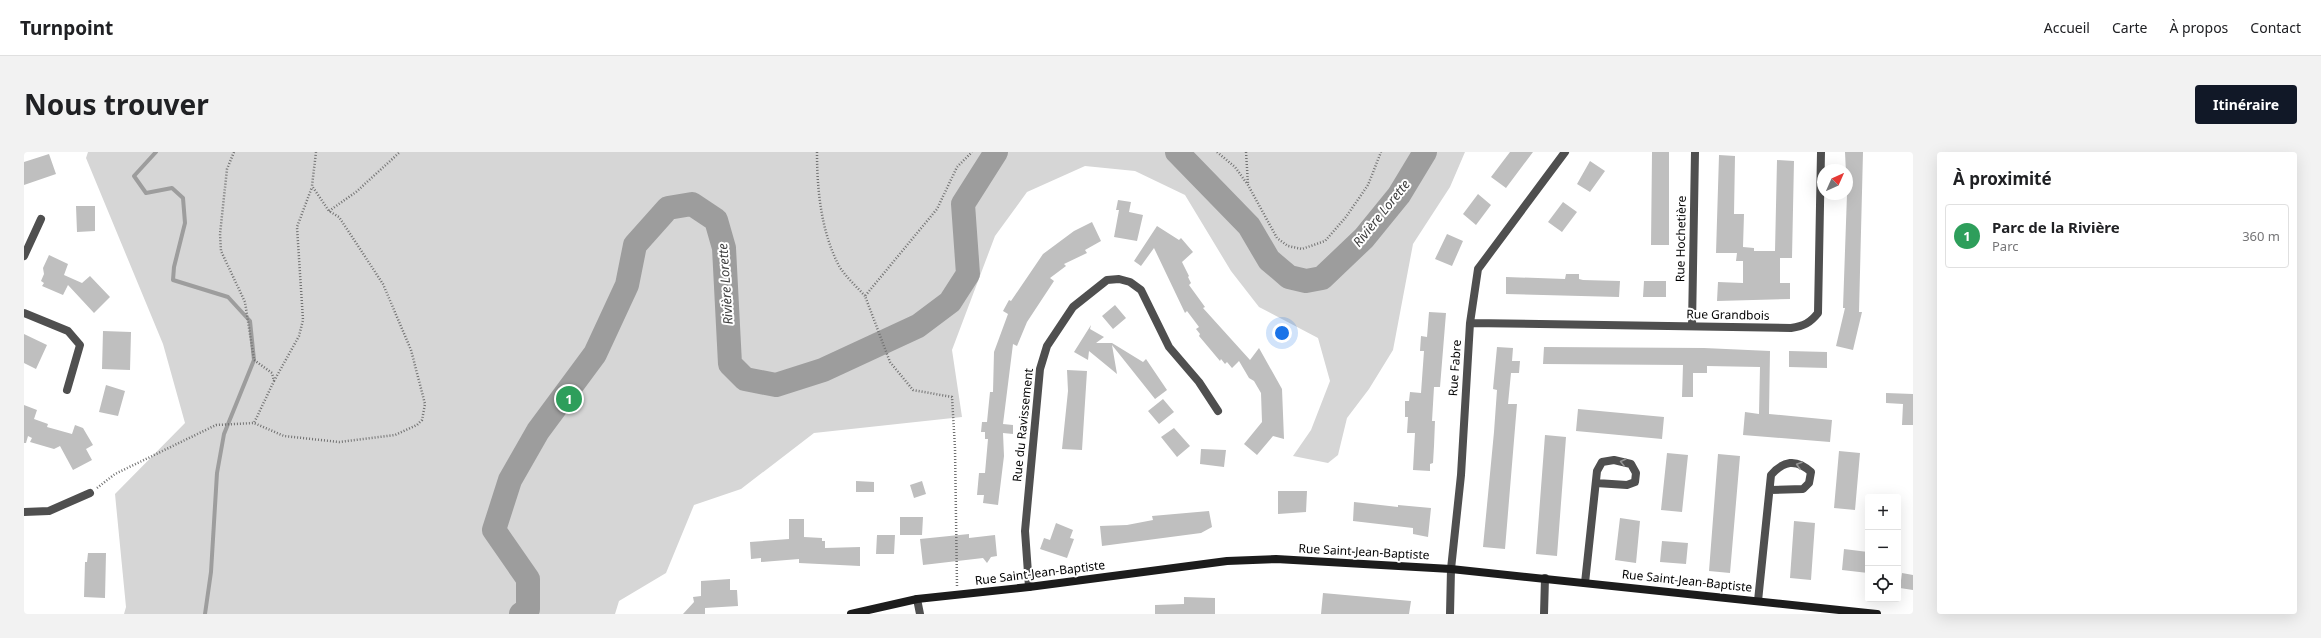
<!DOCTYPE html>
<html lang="fr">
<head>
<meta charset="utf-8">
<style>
  :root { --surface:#fff; --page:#f2f2f2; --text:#202124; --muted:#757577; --line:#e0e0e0; --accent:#111827 }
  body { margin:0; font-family:"Noto Sans",sans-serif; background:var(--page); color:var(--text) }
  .controls { position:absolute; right:12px; bottom:12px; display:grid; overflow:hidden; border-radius:4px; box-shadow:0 4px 16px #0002 }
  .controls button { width:36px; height:36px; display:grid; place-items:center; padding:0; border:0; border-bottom:1px solid var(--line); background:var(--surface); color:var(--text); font:20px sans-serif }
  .compass { position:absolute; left:1793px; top:12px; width:36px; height:36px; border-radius:50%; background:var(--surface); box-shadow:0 4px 16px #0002; rotate:45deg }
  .you { position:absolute; left:1258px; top:181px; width:14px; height:14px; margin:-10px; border:3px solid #fff; border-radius:50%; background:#1a73e8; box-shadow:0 0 0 6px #1a73e833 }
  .badge { display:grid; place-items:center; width:26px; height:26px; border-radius:50%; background:var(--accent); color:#fff; font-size:13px; font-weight:700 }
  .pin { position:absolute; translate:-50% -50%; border:2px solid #fff; box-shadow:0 1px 4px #0006 }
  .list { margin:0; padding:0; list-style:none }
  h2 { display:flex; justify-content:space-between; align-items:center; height:52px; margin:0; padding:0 16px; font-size:17px }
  h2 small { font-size:13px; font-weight:400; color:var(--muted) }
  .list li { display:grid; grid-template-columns:26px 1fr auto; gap:12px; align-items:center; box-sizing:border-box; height:64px; margin:0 8px 8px; padding:0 8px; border:1px solid var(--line); border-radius:4px }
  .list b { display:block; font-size:15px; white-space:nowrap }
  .list p { margin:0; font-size:13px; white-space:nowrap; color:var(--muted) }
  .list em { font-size:13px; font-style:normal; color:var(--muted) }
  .icon { flex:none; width:22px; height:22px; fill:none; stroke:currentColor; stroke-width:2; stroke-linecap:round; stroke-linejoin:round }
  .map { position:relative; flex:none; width:1889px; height:462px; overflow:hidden; border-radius:4px }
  header { display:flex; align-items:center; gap:24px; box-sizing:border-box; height:56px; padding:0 20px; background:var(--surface); border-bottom:1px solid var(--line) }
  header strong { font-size:19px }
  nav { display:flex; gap:22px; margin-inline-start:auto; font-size:14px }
  .intro { display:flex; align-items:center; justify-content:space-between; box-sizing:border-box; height:96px; padding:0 24px }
  h1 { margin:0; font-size:28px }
  .button { padding:10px 18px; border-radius:4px; background:var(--accent); color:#fff; font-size:14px; font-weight:700 }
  main { display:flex; gap:24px; padding:0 24px }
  aside { flex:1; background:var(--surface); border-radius:4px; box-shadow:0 4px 16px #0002 }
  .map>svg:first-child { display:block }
  .green { fill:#d6d6d6 }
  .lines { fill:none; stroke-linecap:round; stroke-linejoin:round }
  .stream { stroke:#9d9d9d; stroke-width:4 }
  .river { stroke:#9d9d9d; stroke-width:24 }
  .building { fill:#bfbfbf }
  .path { stroke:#717171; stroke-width:2.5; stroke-dasharray:1 2; stroke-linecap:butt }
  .street { stroke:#4f4f4f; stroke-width:8 }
  .secondary { stroke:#1c1c1c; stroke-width:8 }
  .oneway { stroke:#959595 }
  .labels { text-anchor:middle; stroke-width:4; stroke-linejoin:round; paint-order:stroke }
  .street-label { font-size:12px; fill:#000; stroke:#fff }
  .water-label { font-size:13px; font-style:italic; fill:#3e3e3e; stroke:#fff }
</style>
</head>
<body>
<header>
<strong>Turnpoint</strong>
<nav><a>Accueil</a><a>Carte</a><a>À propos</a><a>Contact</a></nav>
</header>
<div class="intro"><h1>Nous trouver</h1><a class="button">Itinéraire</a></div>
<main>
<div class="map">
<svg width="1889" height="462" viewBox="0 0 1889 462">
  <rect width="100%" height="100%" fill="#fff"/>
  <path class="green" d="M64 0H1441L1426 35 1389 92 1369 198 1345 237 1323 266 1314 303 1304 311 1269 304 1287 278 1306 229 1294 186 1235 155 1207 119 1161 43 1111 19 1061 14 1003 40 971 84 928 198 938 265 790 281 717 337 670 353 642 421 595 449 591 462H100L102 455 91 342 161 271 139 192 62 6Z"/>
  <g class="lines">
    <path class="stream" d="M132 0 110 24 122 41 148 36 159 46 161 71 150 115 149 128 204 145 226 169 230 208 200 282 193 321 187 420 181 462"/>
    <path class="river" d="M1153 0 1225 74 1245 108 1265 125 1282 129 1298 126 1340 86 1375 43 1401 0
      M497 462 504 457V427L470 378 486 328 514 279 571 202 603 133 611 93 644 56 668 52 692 68 700 96 706 212 721 227 752 233 799 218 894 174 926 150 944 122 939 52 972 0"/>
  </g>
  <path class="building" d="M1486 0H1509L1482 36 1467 25Z
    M1628 0H1645V93H1627Z
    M1821 0H1839L1835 160H1838L1829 198 1812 194 1821 156H1819L1823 42Z
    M25 2 32 22 0 33V10Z
    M1695 3 1711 4 1710 62H1720L1719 95 1730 96V99H1751L1753 8 1770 9 1768 106H1756V131H1766V147L1693 149 1694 130 1719 131V109H1712L1713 101H1692Z
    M1566 9 1581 19 1566 40 1553 32Z
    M1454 42 1467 53 1452 73 1439 62Z
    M1094 48 1107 50 1105 60 1119 63 1113 89 1090 85 1095 58H1092Z
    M1539 50 1553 60 1538 80 1524 70Z
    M52 54H71V79L53 80Z
    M1068 70 1077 89 1061 98 1063 101 1040 112 1042 114 1026 126 1030 129 1003 170 993 194 989 192 979 272 989 273V282L979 281 980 304 974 353 959 351 960 343H953L955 321H961L964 287H961V280H957L958 270H963L966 240H969L970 200 984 162 979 159 985 148 987 149 1019 102 1050 79Z
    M1133 74 1155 88 1157 86 1169 100 1158 110 1165 124 1164 125 1167 131 1165 133 1181 155 1179 156 1226 208 1235 196 1258 237 1260 287 1249 284 1233 303 1220 292 1238 270 1237 241 1230 229 1225 226 1215 209 1208 216 1203 210 1201 212 1197 207 1196 209 1175 184 1176 182 1172 177 1175 175 1163 159 1161 161 1130 96 1117 114 1110 109Z
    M1423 82 1439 89 1428 114 1411 107Z
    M25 103 44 112 40 123 58 131 66 124 86 145 70 161 44 133 39 143 18 134 20 131 17 129 20 122 19 116Z
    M1542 122H1555V127L1559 128 1596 129 1595 145 1482 142V125L1541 127Z
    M1620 129H1642V145H1619Z
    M1091 153 1102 166 1089 177 1078 164Z
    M1405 160 1422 161 1416 235H1410L1408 269H1411L1410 294 1409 311 1406 312V319L1389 318 1391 281H1383L1384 265H1381V249H1385L1386 240 1397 241 1400 199H1396L1397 184 1403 185Z
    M1067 173 1066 177 1080 185 1072 191H1088L1119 210 1122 207 1143 238 1131 247 1088 193 1093 222 1065 199 1064 208 1050 200Z
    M79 179 107 180 106 218 78 217Z
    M0 182 23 193 12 217 0 211Z
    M1473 195 1489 196 1488 209H1496L1495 221H1487L1484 252H1493L1481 397 1459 395 1470 280 1473 238 1469 237Z
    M1520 195 1680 196 1746 199 1745 262 1808 268 1806 290 1719 283 1721 260 1735 262 1736 215 1683 214V221H1669V245H1658L1659 213 1519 212Z
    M1765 199 1803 200V216L1765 215Z
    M1043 218 1063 219 1058 298 1038 297 1044 239Z
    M82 233 101 239 94 264 75 260Z
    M1862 241 1889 242V273H1878L1879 252 1862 251Z
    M1139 247 1150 260 1135 272 1124 259Z
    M0 253 13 258 10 267 24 272 23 275 48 282 51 273 59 276 69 293 62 297 68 308 49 318 36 294 30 297 6 290 8 286 4 284 2 291H0Z
    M1554 257 1640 265 1638 287 1552 279Z
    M1150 276 1166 294 1153 305 1137 285Z
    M1521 283 1542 285 1533 404 1512 402Z
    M1177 297 1202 298 1200 315 1176 312Z
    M1815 299 1836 301 1831 358 1810 356Z
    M1643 301 1664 303 1658 360 1637 358Z
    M1694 302 1716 304 1706 421 1685 419Z
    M832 329 850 330V340H832Z
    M898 329 902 342 890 346 886 333Z
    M1254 339H1283L1282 360 1254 362Z
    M1330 350 1374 355V353L1407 356 1404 385 1389 382V376L1329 369Z
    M1185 359 1188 375 1177 381 1078 394 1076 374 1103 373 1129 368 1128 364Z
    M876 365H899L898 383H876Z
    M1596 366 1616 369 1612 411 1591 408Z
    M765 367H780V385L798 386V389H801V396L836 395V414L775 411V407L737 410V406L727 407 726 390 765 387Z
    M1770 369 1791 371 1787 428 1766 426Z
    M1032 371 1049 378 1046 386 1050 387 1043 406 1016 397 1020 386 1026 388Z
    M945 382V386L971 383 973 404 967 405 963 411 959 406 899 413 896 387Z
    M853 383H871L870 402H852Z
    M1638 389 1664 391 1662 412 1636 410Z
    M1820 397 1844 400V421L1818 418Z
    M64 401H82L81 446 60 445 61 410H63Z
    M1878 421 1889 423V438L1876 436Z
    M706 427V438H713L714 454 681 456V462H659L670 450 669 445 677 444V429Z
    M1299 441 1387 449 1385 462H1297Z
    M1160 445 1191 446V462H1131V453L1160 452Z"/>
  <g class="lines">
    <path class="path" d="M210 0 203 17 196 82 197 99 221 150 230 208 248 221 250 229 230 271
      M793 0C793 38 797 79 815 114 822 125 832 134 841 144
      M1193 0 1211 15 1224 33 1253 86 1264 94 1278 97 1301 89 1322 65 1344 33 1357 0
      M1222 0 1224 32
      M305 59 332 40 376 0
      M250 229 275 184 279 168 273 75 288 35
      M73 336 91 322 192 273 230 271 260 284 315 290 371 283 393 273 398 268 401 252 387 198 359 132 315 65 305 59 288 34 292 0
      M933 434 931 296 928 245 889 238 866 210 841 144 913 57 933 15 948 0"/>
    <path class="street" d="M0 104 17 67
      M0 161 44 179 56 193 43 238
      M1446 171 1767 176C1780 174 1786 171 1794 161L1797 0
      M1668 174 1671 0
      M0 360 25 359 66 341
      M1561 431 1573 319 1578 310 1590 308 1607 312 1612 321 1611 330 1603 333 1572 331
      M1005 435 1001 379 1016 217 1023 194 1049 155 1083 128 1095 127 1106 130 1117 138 1145 195 1175 230 1194 259
      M893 447 896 462
      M1734 449 1747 323C1759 309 1772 306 1787 320L1785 331 1779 337 1746 338
      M1426 462 1427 417 1437 323 1446 171 1454 117 1541 0
      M1520 462 1521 426"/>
    <path class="secondary" d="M827 462 893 447 1005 435 1203 409 1252 407 1427 417 1853 462"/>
  </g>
  <defs><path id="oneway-chevron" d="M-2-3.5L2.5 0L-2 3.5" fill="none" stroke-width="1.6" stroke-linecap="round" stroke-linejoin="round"/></defs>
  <g class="oneway">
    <use href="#oneway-chevron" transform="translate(1599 310) rotate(-166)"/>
    <use href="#oneway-chevron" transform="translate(1775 313) rotate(-163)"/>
  </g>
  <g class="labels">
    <g class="street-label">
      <text transform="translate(1657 87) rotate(-89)" y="4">Rue Hochetière</text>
      <text transform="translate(1704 163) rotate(1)" y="4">Rue Grandbois</text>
      <text transform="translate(1431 216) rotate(-86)" y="4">Rue Fabre</text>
      <text transform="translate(999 273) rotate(-84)" y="4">Rue du Ravissement</text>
      <text transform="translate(1340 400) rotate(3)" y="4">Rue Saint-Jean-Baptiste</text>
      <text transform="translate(1016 421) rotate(-7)" y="4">Rue Saint-Jean-Baptiste</text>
      <text transform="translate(1663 429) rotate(6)" y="4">Rue Saint-Jean-Baptiste</text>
    </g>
    <g class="water-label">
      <text transform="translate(1357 61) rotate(-51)" y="5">Rivière Lorette</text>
      <text transform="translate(701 132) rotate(-94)" y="5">Rivière Lorette</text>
    </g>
  </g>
</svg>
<div class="controls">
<button>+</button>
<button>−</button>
<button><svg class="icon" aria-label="locate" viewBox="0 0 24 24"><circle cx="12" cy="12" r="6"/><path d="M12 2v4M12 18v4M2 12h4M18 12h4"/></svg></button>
</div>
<svg class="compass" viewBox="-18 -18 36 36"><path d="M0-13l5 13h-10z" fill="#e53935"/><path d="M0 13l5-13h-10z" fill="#757577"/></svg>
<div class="you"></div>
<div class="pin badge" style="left:545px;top:247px;background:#2e9e5b">1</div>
</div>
<aside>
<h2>À proximité<small></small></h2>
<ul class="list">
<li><span class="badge" style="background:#2e9e5b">1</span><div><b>Parc de la Rivière</b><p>Parc</p></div><em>360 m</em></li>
</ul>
</aside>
</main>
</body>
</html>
